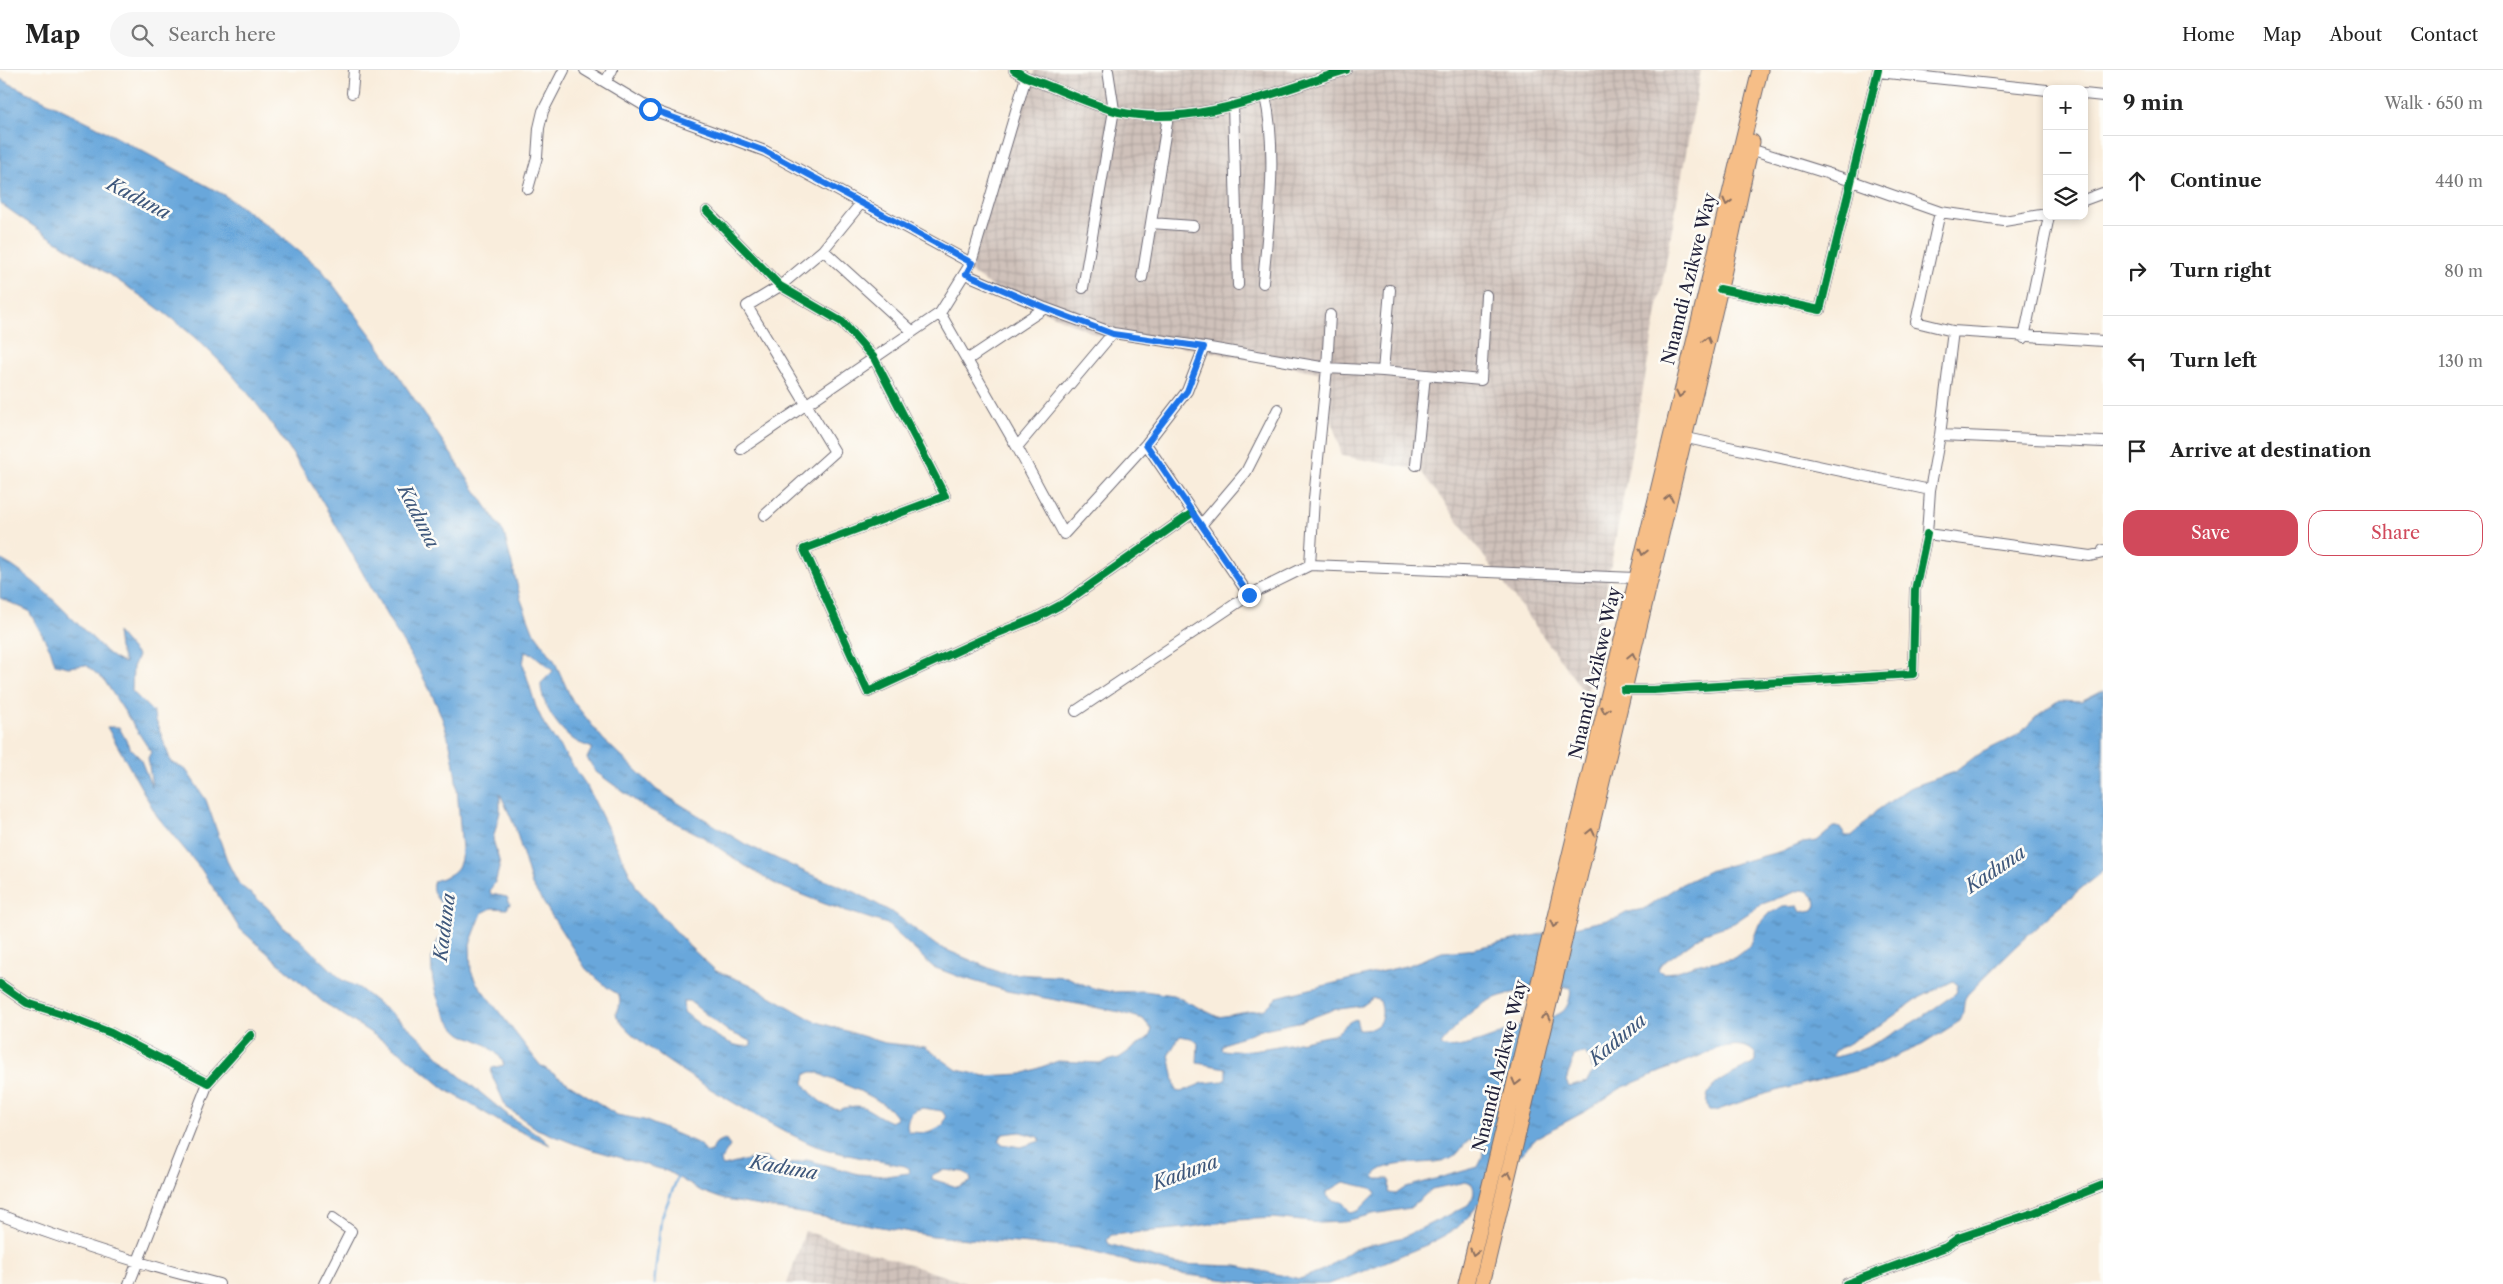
<!DOCTYPE html>
<html lang="en">
<head>
<meta charset="utf-8">
<style>
  :root { --surface:#fff; --page:#f6f6f6; --text:#222; --muted:#767676; --line:#e0e0e0; --accent:#d1495b }
  body { margin:0; font-family:"Libre Caslon Text",serif; background:var(--page); color:var(--text) }
  .controls { position:absolute; right:15px; top:15px; display:grid; overflow:hidden; border-radius:10px; box-shadow:0 2px 8px #0003 }
  .controls button { width:45px; height:45px; display:grid; place-items:center; padding:0; border:0; border-bottom:1px solid var(--line); background:var(--surface); color:var(--text); font:25px sans-serif }
  .stop { position:absolute; width:15px; height:15px; margin:-11px; border:4px solid #1a73e8; border-radius:50%; background:#fff }
  .stop.end { background:#1a73e8; border-color:#fff; box-shadow:0 1px 5px #0008 }
  .list { margin:0; padding:0; list-style:none }
  h2 { display:flex; justify-content:space-between; align-items:center; height:65px; margin:0; padding:0 20px; font-size:21px }
  h2 small { font-size:16px; font-weight:400; color:var(--muted) }
  .list li { display:grid; grid-template-columns:32px 1fr auto; gap:15px; align-items:center; box-sizing:border-box; height:90px; padding:0 20px; border-top:1px solid var(--line) }
  .list b { display:block; font-size:19px; white-space:nowrap }
  .list em { font-size:16px; font-style:normal; color:var(--muted) }
  .actions { display:flex; gap:10px; padding:15px 20px }
  .actions a { flex:1; padding:11px 0; border:1px solid var(--accent); border-radius:15px; text-align:center; font-size:18px; color:var(--accent) }
  .actions .main { background:var(--accent); color:#fff }
  .icon { flex:none; width:28px; height:28px; fill:none; stroke:currentColor; stroke-width:2; stroke-linecap:round; stroke-linejoin:round }
  .map { position:relative; flex:none; width:2103px; height:1214px; overflow:hidden }
  header { display:flex; align-items:center; gap:30px; box-sizing:border-box; height:70px; padding:0 25px; background:var(--surface); border-bottom:1px solid var(--line) }
  header strong { font-size:24px }
  nav { display:flex; gap:28px; margin-inline-start:auto; font-size:18px }
  .search { width:350px; height:45px; background:var(--page); display:flex; align-items:center; gap:12px; box-sizing:border-box; padding:0 18px; border-radius:28px; color:var(--muted); font-size:19px }
  main { display:flex }
  aside { flex:1; background:var(--surface) }
  .map>svg:first-child { display:block }
  .industrial { fill:url(#industrial-grid) }
  .water { fill:url(#water-ripples); stroke:#46648b; fill-rule:evenodd }
  .lines { fill:none; stroke-linecap:round; stroke-linejoin:round }
  .stream { stroke:#69a7db; stroke-width:2.5 }
  .minor-casing { stroke:#6d6973; stroke-width:12 }
  .highway-casing { stroke:#6d6973; stroke-width:17 }
  .minor { stroke:#fff; stroke-width:10 }
  .highway { stroke:#f6be87; stroke-width:15 }
  .cycleway-casing { stroke:#fdfcf7; stroke-width:11 }
  .cycleway { stroke:#00873e; stroke-width:8 }
  .oneway { stroke:#8c7061 }
  .route { stroke:#1a73e8; stroke-width:6 }
  .labels { text-anchor:middle; stroke-width:5; stroke-linejoin:round; paint-order:stroke }
  .street-label { font-size:18px; fill:#22223b; stroke:#fdfcf7 }
  .water-label { font-size:19px; font-style:italic; fill:#3e577b; stroke:#fdfcf7 }
</style>
</head>
<body>
<header>
<strong>Map</strong>
<div class="search"><svg class="icon" aria-label="search" viewBox="0 0 24 24"><circle cx="10" cy="10" r="6"/><path d="M15 15l6 6"/></svg>Search here</div>
<nav><a>Home</a><a>Map</a><a>About</a><a>Contact</a></nav>
</header>
<main>
<div class="map">
<svg width="2103" height="1214" viewBox="0 0 2103 1214">
  <defs>
    <pattern id="industrial-grid" width="8" height="8" patternUnits="userSpaceOnUse" patternTransform="scale(1.25)"><rect width="8" height="8" fill="#cfc1ba"/><path d="M0 4h8M4 0v8" fill="none" stroke="#b1a6a1"/></pattern>
    <pattern id="water-ripples" width="26" height="14" patternUnits="userSpaceOnUse" patternTransform="scale(1.25)"><rect width="26" height="14" fill="#69a7db"/><path d="M2 4q2-2 4 0t4 0M15 11q2-2 4 0t4 0" fill="none" stroke="#5688b3"/></pattern>
  </defs>
  <rect width="100%" height="100%" fill="#fdfcf7"/>
  <filter id="ink" filterUnits="userSpaceOnUse"><feTurbulence type="fractalNoise" baseFrequency=".02" numOctaves="2"/><feDisplacementMap in="SourceGraphic" scale="10" xChannelSelector="R" yChannelSelector="G"/><feConvolveMatrix kernelMatrix="1 2 1 2 8 2 1 2 1" color-interpolation-filters="sRGB"/></filter>
  <filter id="wash" filterUnits="userSpaceOnUse"><feTurbulence type="fractalNoise" baseFrequency=".0096" numOctaves="4" result="noise"/><feDisplacementMap in="SourceGraphic" scale="20" xChannelSelector="R" yChannelSelector="G"/><feGaussianBlur stdDeviation="1.12" result="paint"/><feColorMatrix in="noise" values="0 0 0 0 0 0 0 0 0 0 0 0 0 0 0 0 0 1.4 0 .05"/><feComposite in="paint" operator="in"/></filter>
  <g filter="url(#wash)">
    <rect width="100%" height="100%" fill="#f9eddc"/>
    <path class="industrial" d="M1035 0H1701L1587 626 1420 400 1342 386 1318 302 1130 267 1097 265 999 221 966 199Z
      M805 1161 969 1214H787Z"/>
    <path class="water" d="M0 9 90 53 224 125 271 158 322 200 374 269 504 463 521 530 533 561 554 590 572 630 603 669 657 720 745 774 812 805 855 822 895 844 937 876 1001 903 1067 907 1092 918 1112 922 1144 921 1173 925 1218 947 1265 939 1277 927 1409 895 1442 882 1466 880 1617 848 1628 842 1644 839 1680 815 1711 800 1786 780 1803 773 1817 771 1834 757H1839L1846 766H1853L1875 742 1909 718 1955 702 1977 685 2018 665 2038 645 2059 630 2081 631 2103 620V801C2054 839 2010 880 1967 925 1962 933 1965 943 1960 951L1922 975 1870 997 1761 1025 1715 1041H1709C1696 1012 1740 1004 1755 992V983C1745 973 1732 975 1719 978L1621 1018 1586 1041 1539 1066 1507 1098 1470 1145 1457 1158 1431 1173 1344 1209 1327 1214H1261L1171 1203 1077 1178 933 1166 725 1130 701 1121 667 1101 580 1076 537 1059 506 1037 491 1003 492 998 504 995C502 986 487 974 477 970 472 967 464 967 460 963 440 946 429 911 432 886 434 871 447 862 449 848 447 834 427 826 434 811 454 804 461 801 462 779 458 740 458 698 446 660 433 617 405 578 383 539 330 446 281 347 201 273 140 218 66 181 0 133ZM525 582 533 584 553 601 541 613C540 632 558 659 574 670 579 674 586 675 592 678L587 688 596 702 644 737 700 765 744 795 777 815 825 834 887 854 933 897 960 907 1007 921 1120 942 1143 949 1152 960 1149 967 1119 988 1099 993 1058 991 1022 1004 985 1006 957 1000 925 977 885 973 814 951 749 914 716 901 690 877 637 818 587 716 544 654 536 637 523 594ZM500 723 515 757 532 815 586 899 608 918 619 925 620 932 616 944C623 973 782 1063 816 1076 845 1086 875 1090 905 1096L908 1098 909 1103 885 1106 858 1104 807 1090 779 1097 766 1088H755L724 1096 722 1095 721 1090 730 1076 725 1069 717 1072 710 1083H707L699 1074 693 1071 644 1050 617 1045 540 995 476 912 471 901 470 874 482 843 492 838 507 839 510 834 507 827 491 824 490 821 496 810 500 794 493 769 500 742ZM1801 820 1807 821 1815 828 1816 835 1813 840 1801 842 1798 836 1783 837 1769 843 1759 854 1751 875 1734 888 1695 895 1674 902 1663 903 1658 900 1660 895 1705 863 1734 853 1762 834ZM1953 911 1958 915 1956 923C1917 951 1882 974 1836 987L1832 986 1835 981 1885 952 1917 929ZM1562 916 1570 918C1572 925 1568 938 1562 942 1553 949 1539 948 1529 952 1512 959 1458 984 1441 976L1442 973C1483 922 1500 924 1562 916ZM1373 928 1380 931C1386 949 1379 961 1359 960L1356 949C1343 953 1342 962 1332 965 1310 969 1238 987 1221 979L1224 974 1259 960 1303 951 1332 940 1362 936ZM683 931H689L729 962 751 971V975C733 983 698 953 684 942ZM1180 966 1191 968 1198 973 1197 993 1226 998V1008L1223 1011 1203 1013 1181 1022 1176 1021 1169 984ZM1583 982 1590 988 1593 1001 1587 1012 1569 1017 1566 1011 1574 986ZM811 1002H816C839 1015 884 1025 897 1049L891 1052C865 1041 867 1030 838 1040 824 1037 811 1025 804 1013L806 1004ZM923 1038 942 1041 946 1047 943 1055 928 1063 909 1062 907 1057C908 1046 911 1040 923 1038ZM1020 1062 1039 1067 1040 1071 1021 1077 1002 1074 999 1070 1003 1064ZM1470 1070H1480L1484 1074 1482 1089 1478 1097 1406 1117 1396 1124 1389 1123 1390 1109H1377L1374 1106C1382 1089 1431 1096 1450 1089 1459 1085 1462 1075 1470 1070ZM943 1100 964 1102 970 1107 971 1112 957 1117 932 1109V1105ZM1344 1112 1371 1118 1376 1123 1358 1141 1351 1143 1342 1132 1332 1130 1327 1126V1122ZM1465 1112 1472 1114C1476 1122 1473 1128 1468 1135L1404 1167 1354 1179 1325 1199 1300 1209 1237 1196 1176 1194 1109 1174 1107 1170 1111 1165 1184 1158 1237 1150 1274 1148 1320 1153 1342 1152 1373 1144 1410 1138 1432 1119Z
      M0 489C34 507 61 538 89 565 102 576 108 588 125 593L119 578 117 562 138 586 133 597 132 621 153 642 171 692 186 700 206 730 228 793 239 814 268 838 284 858 294 864 342 910 359 918 413 961 455 1002 509 1046 544 1069 550 1075 502 1053 445 1019 399 981 323 932 240 859 201 799 157 746 107 657H119L130 678 140 688 152 718 148 688 151 682 104 610 86 595 68 597 55 594 51 581 29 541 0 528Z"/>
    <g class="lines">
      <path class="stream" d="M654 1214 661 1149 679 1104"/>
    </g>
  </g>
  <g filter="url(#ink)">
    <g class="lines">
      <defs>
        <path id="minor" d="M585 0 650 39 765 81 971 193
          M1014 0 1026 7C1054 17 1091 35 1119 42 1195 58 1275 22 1346 0
          M1878 2 2047 20
          M606 11 612 0
          M352 23 354 0
          M2084 24 2103 26
          M1233 34 1238 215
          M1168 46 1151 153 1193 156
          M1750 79 1852 111 1940 142 2004 151 2047 144
          M528 119 537 87 539 58 543 41 564 0
          M2084 130 2103 123
          M707 141 780 216 842 252 874 288 945 426 804 479 868 622 983 569 1036 548 1066 532 1192 443
          M1940 142 1916 252 1953 261 2103 271
          M823 180 912 261
          M965 204 1045 238
          M1142 208 1151 153
          M1263 213C1268 155 1278 82 1265 26
          M1083 218 1114 40 1108 1
          M1720 219 1820 240 1878 0
          M1390 220 1383 301 1481 310 1486 225
          M940 243 1017 377 1113 263
          M1330 245 1327 298 1383 301
          M1953 261 1940 365 1930 420 1927 464 2090 486 2103 483V480
          M2024 268 2049 146
          M1204 277 1327 298 1314 429 1310 495
          M967 290 1045 238 1113 263 1204 277 1187 321 1146 374 1064 464 1017 377
          M1940 365 2103 372
          M1682 367 1930 420
          M741 379 940 243 971 193 1026 7
          M1416 395 1425 305
          M765 445 835 382 747 236 780 216 823 180 862 132
          M1201 455 1246 402 1278 339
          M1249 525 1310 495 1636 508
          M1624 620H1653L1913 604 1915 520 1927 464
          M1076 641 1249 525 1146 374
          M0 914 27 933 62 944 111 963 208 1013 251 965
          M0 1145C72 1173 144 1195 219 1214
          M129 1214 208 1013
          M324 1214 351 1161 333 1148
          M1846 1214 1946 1177 1958 1168 2033 1143 2103 1115"/>
        <path id="highway" d="M1466 1214 1760 0
          M1482 1214C1563 884 1638 552 1719 222 1731 172 1740 122 1752 72"/>
      </defs>
      <use href="#minor" class="minor-casing"/>
      <use href="#highway" class="highway-casing"/>
      <use href="#minor" class="minor"/>
      <use href="#highway" class="highway"/>
      <defs>
        <path id="cycleway" d="M1014 0 1026 7C1054 17 1091 35 1119 42 1195 58 1275 22 1346 0
          M707 141 780 216 842 252 874 288 945 426 804 479 868 622 983 569 1036 548 1066 532 1192 443
          M1720 219 1820 240 1878 0
          M1624 620H1653L1913 604 1915 520 1927 464
          M0 914 27 933 62 944 111 963 208 1013 251 965
          M1846 1214 1946 1177 1958 1168 2033 1143 2103 1115"/>
      </defs>
      <use href="#cycleway" class="cycleway-casing"/>
      <use href="#cycleway" class="cycleway"/>
    </g>
    <defs><path id="oneway-chevron" d="M-2-3.5L2.5 0L-2 3.5" fill="none" stroke-width="1.6" stroke-linecap="round" stroke-linejoin="round" transform="scale(1.25)"/></defs>
    <g class="oneway">
      <use href="#oneway-chevron" transform="translate(1727 132) rotate(104)"/>
      <use href="#oneway-chevron" transform="translate(1707 270) rotate(-76)"/>
      <use href="#oneway-chevron" transform="translate(1680 324) rotate(103)"/>
      <use href="#oneway-chevron" transform="translate(1669 428) rotate(-78)"/>
      <use href="#oneway-chevron" transform="translate(1643 482) rotate(103)"/>
      <use href="#oneway-chevron" transform="translate(1632 586) rotate(-77)"/>
      <use href="#oneway-chevron" transform="translate(1605 640) rotate(103)"/>
      <use href="#oneway-chevron" transform="translate(1591 762) rotate(-77)"/>
      <use href="#oneway-chevron" transform="translate(1554 854) rotate(104)"/>
      <use href="#oneway-chevron" transform="translate(1546 947) rotate(-76)"/>
      <use href="#oneway-chevron" transform="translate(1516 1012) rotate(104)"/>
      <use href="#oneway-chevron" transform="translate(1508 1105) rotate(-77)"/>
      <use href="#oneway-chevron" transform="translate(1474 1182) rotate(104)"/>
    </g>
  </g>
  <g class="lines" filter="url(#ink)">
    <path class="route" d="M650 39 765 81 972 193 966 204 1045 238 1113 264 1204 277 1187 321 1146 374 1249 525"/>
  </g>
  <g class="labels">
    <g class="street-label">
      <text transform="translate(1689 209) rotate(-76)" y="6">Nnamdi Azikwe Way</text>
      <text transform="translate(1595 603) rotate(-77)" y="6">Nnamdi Azikwe Way</text>
      <text transform="translate(1500 996) rotate(-76)" y="6">Nnamdi Azikwe Way</text>
    </g>
    <g class="water-label">
      <text transform="translate(139 128) rotate(28)" y="7">Kaduna</text>
      <text transform="translate(419 446) rotate(63)" y="7">Kaduna</text>
      <text transform="translate(1995 799) rotate(-34)" y="7">Kaduna</text>
      <text transform="translate(444 857) rotate(-83)" y="7">Kaduna</text>
      <text transform="translate(1617 969) rotate(-40)" y="7">Kaduna</text>
      <text transform="translate(784 1097) rotate(10)" y="7">Kaduna</text>
      <text transform="translate(1185 1102) rotate(-20)" y="7">Kaduna</text>
    </g>
  </g>
</svg>
<div class="controls">
<button>+</button>
<button>−</button>
<button><svg class="icon" aria-label="layers" viewBox="0 0 24 24"><path d="M12 4l9 5-9 5-9-5zM3 14l9 5 9-5"/></svg></button>
</div>
<div class="stop" style="left:650px;top:39px"></div>
<div class="stop end" style="left:1249px;top:525px"></div>
</div>
<aside>
<h2>9 min<small>Walk · 650 m</small></h2>
<ul class="list">
<li><svg class="icon" aria-label="ahead" viewBox="0 0 24 24"><path d="M12 20V5M6 11l6-6 6 6"/></svg><div><b>Continue</b></div><em>440 m</em></li>
<li><svg class="icon" aria-label="right" viewBox="0 0 24 24"><path d="M7 20v-9h11M14 6l5 5-5 5"/></svg><div><b>Turn right</b></div><em>80 m</em></li>
<li><svg class="icon" aria-label="left" viewBox="0 0 24 24"><path d="M17 20v-9H6M10 6l-5 5 5 5"/></svg><div><b>Turn left</b></div><em>130 m</em></li>
<li><svg class="icon" aria-label="arrive" viewBox="0 0 24 24"><path d="M6 21V4h12l-3 4 3 4H6"/></svg><div><b>Arrive at destination</b></div></li>
</ul>
<div class="actions"><a class="main">Save</a><a>Share</a></div>
</aside>
</main>
</body>
</html>
